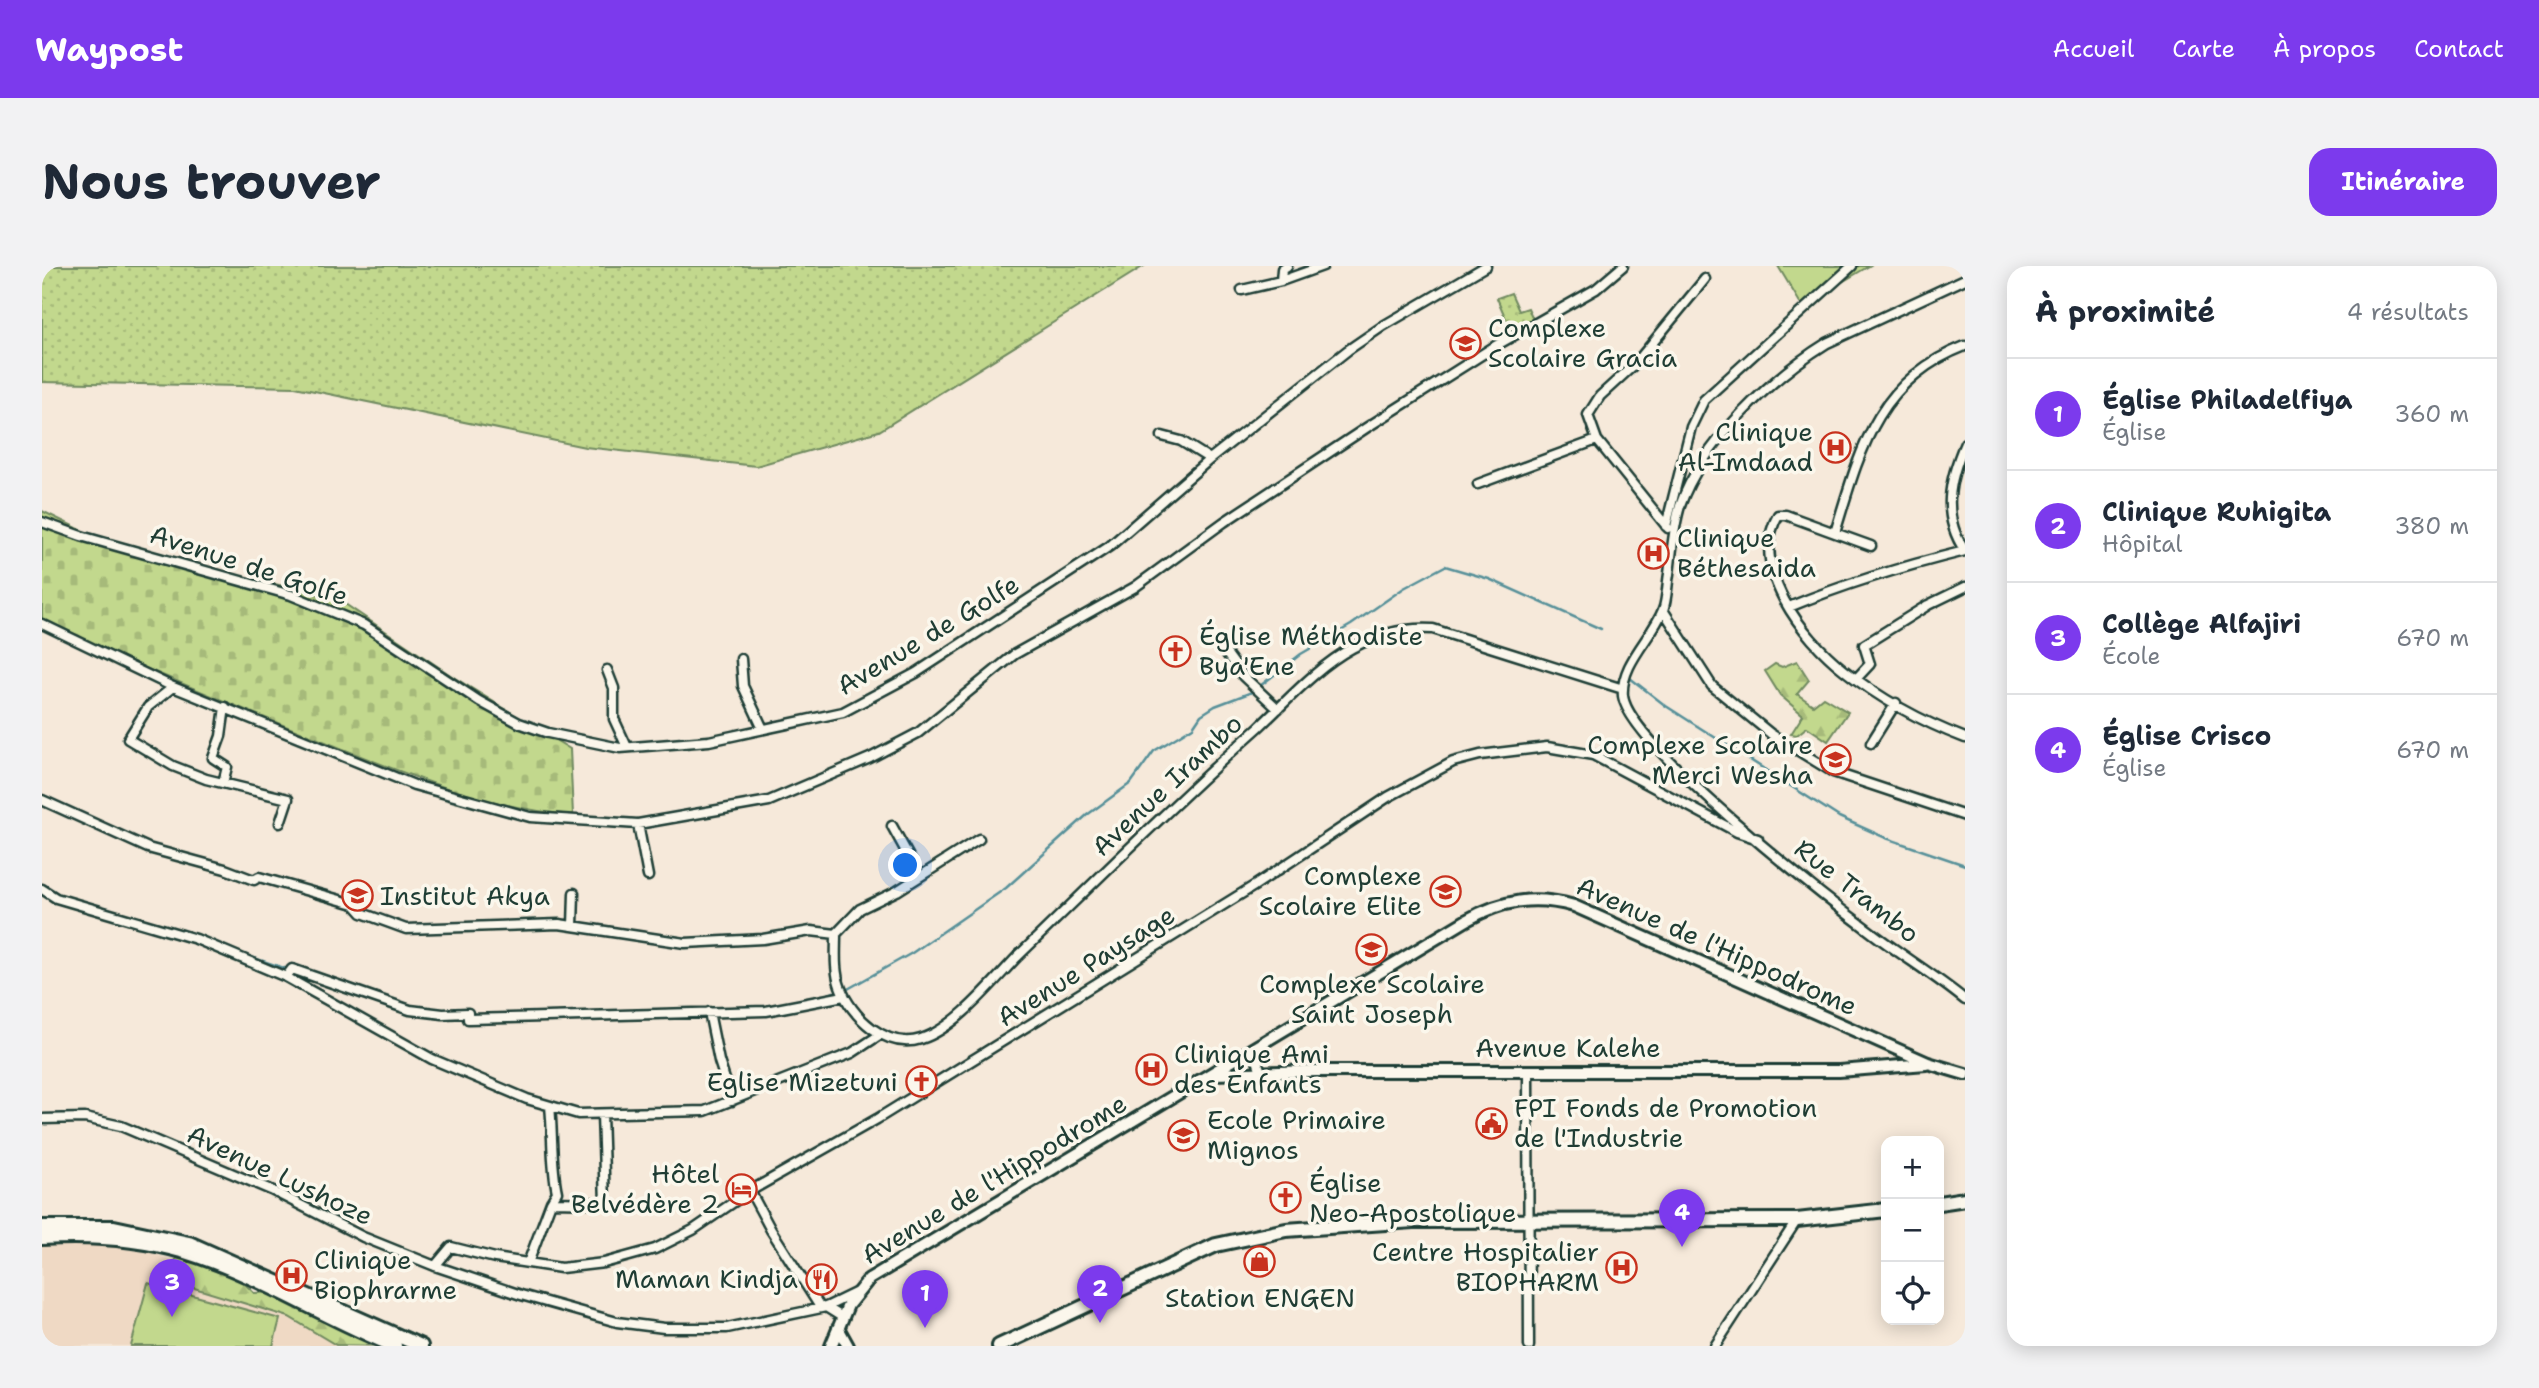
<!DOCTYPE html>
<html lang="fr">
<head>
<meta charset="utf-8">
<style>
  :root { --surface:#fff; --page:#f2f2f3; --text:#1f2937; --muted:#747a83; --line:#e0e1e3; --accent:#7c3aed }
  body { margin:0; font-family:"Shantell Sans",sans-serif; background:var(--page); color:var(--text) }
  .controls { position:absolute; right:21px; bottom:21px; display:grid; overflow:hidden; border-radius:14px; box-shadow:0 4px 18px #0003 }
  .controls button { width:63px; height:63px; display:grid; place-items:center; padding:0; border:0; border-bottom:2px solid var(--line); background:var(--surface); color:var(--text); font:35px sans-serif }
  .you { position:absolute; left:864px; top:600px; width:24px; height:24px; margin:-18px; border:5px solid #fff; border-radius:50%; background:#1a73e8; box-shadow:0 0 0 10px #1a73e833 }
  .badge { display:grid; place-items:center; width:46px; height:46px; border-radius:50%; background:var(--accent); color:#fff; font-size:23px; font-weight:700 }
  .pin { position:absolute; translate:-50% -58px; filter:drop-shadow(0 2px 4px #0008) }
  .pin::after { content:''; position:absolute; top:37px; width:24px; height:21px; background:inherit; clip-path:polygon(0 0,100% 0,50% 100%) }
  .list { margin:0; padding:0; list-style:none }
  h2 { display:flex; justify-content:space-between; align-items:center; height:91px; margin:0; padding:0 28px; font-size:30px }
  h2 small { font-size:23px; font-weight:400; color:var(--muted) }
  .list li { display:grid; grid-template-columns:46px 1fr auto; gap:21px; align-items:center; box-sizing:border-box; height:112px; padding:0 28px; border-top:2px solid var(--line) }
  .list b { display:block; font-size:26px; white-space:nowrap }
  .list p { margin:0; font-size:23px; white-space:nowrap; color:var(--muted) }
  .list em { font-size:23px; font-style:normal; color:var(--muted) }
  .icon { flex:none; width:38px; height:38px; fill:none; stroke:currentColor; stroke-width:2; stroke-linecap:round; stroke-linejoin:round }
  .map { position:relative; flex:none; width:1923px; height:1080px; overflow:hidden; border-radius:21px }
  header { display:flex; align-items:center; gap:42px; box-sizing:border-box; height:98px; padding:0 35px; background:var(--accent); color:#fff }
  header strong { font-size:33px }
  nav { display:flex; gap:38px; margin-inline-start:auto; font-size:24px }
  .intro { display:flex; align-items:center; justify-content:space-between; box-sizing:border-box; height:168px; padding:0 42px }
  h1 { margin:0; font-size:49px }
  .button { padding:18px 32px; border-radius:21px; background:var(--accent); color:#fff; font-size:24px; font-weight:700 }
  main { display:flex; gap:42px; padding:0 42px }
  aside { flex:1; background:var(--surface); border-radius:21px; box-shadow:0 4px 18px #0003 }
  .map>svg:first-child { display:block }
  .built { fill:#efd9c4 }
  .grass { fill:url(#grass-dots); stroke:#708a60; stroke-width:2 }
  .forest { fill:url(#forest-firs); stroke:#708a60; stroke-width:2 }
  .cemetery { fill:url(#cemetery-stones); stroke:#708a60; stroke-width:2 }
  .green { fill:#c2d88d; stroke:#708a60; stroke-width:2 }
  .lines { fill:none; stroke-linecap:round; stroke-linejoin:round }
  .stream { stroke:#579099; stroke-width:2.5 }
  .street-casing { stroke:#1f3d34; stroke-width:13 }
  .secondary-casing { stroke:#1f3d34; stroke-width:16 }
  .primary-casing { stroke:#1f3d34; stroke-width:18 }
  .street { stroke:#fbf7ec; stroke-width:8 }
  .secondary { stroke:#fbf7ec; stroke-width:10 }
  .primary { stroke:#fbf7ec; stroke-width:12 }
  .labels { text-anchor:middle; stroke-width:7; stroke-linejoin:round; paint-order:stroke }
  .poi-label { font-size:26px; fill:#1f3d34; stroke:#fbf7ec; text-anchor:start }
  .street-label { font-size:26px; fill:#1f3d34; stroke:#fbf7ec }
</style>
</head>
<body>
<header>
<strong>Waypost</strong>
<nav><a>Accueil</a><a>Carte</a><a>À propos</a><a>Contact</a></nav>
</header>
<div class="intro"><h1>Nous trouver</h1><a class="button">Itinéraire</a></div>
<main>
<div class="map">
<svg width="1923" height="1080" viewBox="0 0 1923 1080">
  <defs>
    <pattern id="grass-dots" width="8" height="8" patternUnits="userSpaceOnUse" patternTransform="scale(1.75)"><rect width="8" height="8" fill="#c2d88d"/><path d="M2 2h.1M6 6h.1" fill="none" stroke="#a6ba7a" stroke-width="1.8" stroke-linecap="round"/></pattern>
    <pattern id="forest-firs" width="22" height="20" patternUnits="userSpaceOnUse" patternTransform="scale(1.75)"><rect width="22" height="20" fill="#c2d88d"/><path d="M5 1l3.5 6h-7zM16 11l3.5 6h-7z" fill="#a6ba7a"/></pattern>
    <pattern id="cemetery-stones" width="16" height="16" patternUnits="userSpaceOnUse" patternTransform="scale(1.75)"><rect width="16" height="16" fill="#c2d88d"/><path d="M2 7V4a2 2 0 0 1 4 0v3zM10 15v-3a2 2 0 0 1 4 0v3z" fill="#a6ba7a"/></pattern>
  </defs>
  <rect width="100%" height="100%" fill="#f6e9da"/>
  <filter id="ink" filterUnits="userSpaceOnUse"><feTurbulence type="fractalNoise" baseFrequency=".0143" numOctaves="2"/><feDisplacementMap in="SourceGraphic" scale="14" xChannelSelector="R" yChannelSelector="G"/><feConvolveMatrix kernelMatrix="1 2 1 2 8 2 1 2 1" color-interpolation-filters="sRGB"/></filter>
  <g filter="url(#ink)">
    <path class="built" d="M76 976 146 999 326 1080H0V977Z"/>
    <path class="grass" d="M0 0H1102L837 165 714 200 543 181 253 121 0 116Z
      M1469 27 1477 45 1486 42 1492 55 1469 65 1455 32Z"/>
    <path class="forest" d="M1755 395 1767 414 1755 428 1771 439 1781 431 1806 446 1786 475 1765 461 1755 469 1749 468 1761 449 1738 429 1723 405 1733 398 1740 401Z
      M141 986 190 1005 212 1027 236 1026 353 1080 294 1079 247 1051 139 1018 125 1002Z"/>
    <path class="cemetery" d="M0 245 78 283 294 332 413 412 528 483 531 549C445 543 361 507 281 475 186 438 93 398 0 357Z"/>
    <path class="green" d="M1736 0H1827L1760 40Z
      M106 1017 238 1053 231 1080H89Z"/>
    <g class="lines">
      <path class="stream" d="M1588 412 1624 440 1797 551 1844 572 1923 599
        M1218 420 1259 388 1309 359 1362 322 1403 300 1447 313 1559 363
        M191 685 248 704
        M804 724 870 687 964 622 1045 549 1089 517 1112 485 1151 461 1159 449 1173 440 1210 426
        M781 731 792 726"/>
      <defs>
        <path id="street" d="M1923 13 1785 77C1730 111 1660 177 1638 240 1631 263 1630 285 1627 308 1625 319 1625 334 1621 344 1610 372 1578 398 1581 430 1587 479 1786 634 1833 669 1862 691 1894 710 1923 734
          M1239 15 1240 3 1245 0
          M1200 24 1239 15 1281 0
          M1923 80C1835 114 1818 184 1793 267L1744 249H1736C1706 302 1761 372 1802 404 1837 432 1881 456 1923 472
          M1120 170 1139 175 1168 193
          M1923 177C1907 214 1899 250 1923 285
          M1436 218 1555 174
          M0 256 39 270 249 329 322 359 437 435 477 457 506 467 578 482 667 475 801 446 874 407 1068 280 1168 193 1306 84 1341 60 1444 0
          M1624 260 1649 161 1662 134 1810 0
          M1626 262 1555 174 1546 149 1558 130 1594 97 1663 13
          M1793 267 1829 280
          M1747 341C1805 317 1862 300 1923 285
          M1621 344 1670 420 1729 468 1791 506 1923 550
          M0 358 131 421 372 519 488 551 596 558 727 535 828 492 876 467 973 388 1093 321 1182 256 1324 162 1455 79 1554 23 1581 0
          M1184 387 1201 410 1236 443
          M699 393 701 420 721 463
          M565 404 572 422V453L585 481
          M1814 413 1828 398 1822 379 1886 339 1923 321
          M131 421 106 441 86 473 131 500 164 513 246 533 238 557
          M1829 477 1854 437
          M181 517 185 501 171 492 179 470 183 441
          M0 534 106 582 183 603 212 614 217 611 312 638 320 647 364 663 517 658 643 677 721 673 769 665 794 668
          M596 558 606 610
          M850 560 877 609
          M0 623 14 632 154 673 244 711 250 703 368 744 401 748 426 747V753L724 745 802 730
          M531 660 532 627
          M794 668C794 685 792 704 798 720 809 751 845 784 879 773 914 762 950 717 975 691 1055 614 1134 535 1217 461 1246 434 1275 401 1310 382 1336 368 1361 361 1391 363L1581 423
          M794 668 818 643 855 625 937 573
          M244 711 390 793 485 833 536 848 663 845 810 787 839 768
          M667 746 677 795 690 835
          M1211 782 1219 806
          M1486 805 1487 1080
          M508 840C511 868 509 899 515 926L509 936
          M0 853 43 852 79 860 229 924 321 971 393 1000 479 1029 575 1056 622 1062H685L784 1041 815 1026
          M708 925 729 964 778 1041
          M486 997 509 936 563 937 560 848
          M393 1000 409 981 453 992 519 1002 562 997 613 983 651 964 708 925 835 853 1212 620 1346 531 1411 496 1438 489 1505 481 1551 489 1695 566 1716 573
          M784 1041 800 1051
          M1673 1080 1755 954"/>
        <path id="secondary" d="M1172 808 1273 805H1797L1884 798
          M796 1062 806 1080
          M789 1080 806 1039 827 1013 1425 654C1460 634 1493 629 1532 640L1886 797 1923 808"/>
        <path id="primary" d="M1897 937 1923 933
          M0 961H72L147 977 379 1080
          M0 972C47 969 98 973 143 986 216 1008 282 1052 353 1080
          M957 1080 1174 979 1244 964 1372 955 1755 954 1844 944"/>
      </defs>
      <use href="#street" class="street-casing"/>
      <use href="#secondary" class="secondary-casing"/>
      <use href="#primary" class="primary-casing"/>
      <use href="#street" class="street"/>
      <use href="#secondary" class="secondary"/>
      <use href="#primary" class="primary"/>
    </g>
  </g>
  <defs>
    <symbol id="school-ring" viewBox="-11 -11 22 22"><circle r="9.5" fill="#fbf7ec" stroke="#c8321e" stroke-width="1.5"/><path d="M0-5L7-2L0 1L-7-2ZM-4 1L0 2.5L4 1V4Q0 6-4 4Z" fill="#c8321e"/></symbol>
    <symbol id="hospital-ring" viewBox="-11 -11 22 22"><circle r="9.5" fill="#fbf7ec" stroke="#c8321e" stroke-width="1.5"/><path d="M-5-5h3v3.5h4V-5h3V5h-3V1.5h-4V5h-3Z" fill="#c8321e"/></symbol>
    <symbol id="church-ring" viewBox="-11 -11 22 22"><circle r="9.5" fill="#fbf7ec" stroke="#c8321e" stroke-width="1.5"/><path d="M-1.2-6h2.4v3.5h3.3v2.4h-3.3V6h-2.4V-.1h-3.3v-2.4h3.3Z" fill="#c8321e"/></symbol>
    <symbol id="civic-ring" viewBox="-11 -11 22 22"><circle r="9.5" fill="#fbf7ec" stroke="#c8321e" stroke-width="1.5"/><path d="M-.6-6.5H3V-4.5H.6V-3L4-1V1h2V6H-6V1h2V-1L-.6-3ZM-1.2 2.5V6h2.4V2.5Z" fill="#c8321e"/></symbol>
    <symbol id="hotel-ring" viewBox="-11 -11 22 22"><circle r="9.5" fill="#fbf7ec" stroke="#c8321e" stroke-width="1.5"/><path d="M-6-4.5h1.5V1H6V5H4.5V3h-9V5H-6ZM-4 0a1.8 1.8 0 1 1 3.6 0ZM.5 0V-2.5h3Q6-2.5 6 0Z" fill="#c8321e"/></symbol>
    <symbol id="shop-ring" viewBox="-11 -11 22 22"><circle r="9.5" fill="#fbf7ec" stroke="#c8321e" stroke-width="1.5"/><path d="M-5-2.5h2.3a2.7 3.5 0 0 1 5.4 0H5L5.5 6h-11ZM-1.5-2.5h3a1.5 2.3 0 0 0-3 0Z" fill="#c8321e"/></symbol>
    <symbol id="restaurant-ring" viewBox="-11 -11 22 22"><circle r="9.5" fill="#fbf7ec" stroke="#c8321e" stroke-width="1.5"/><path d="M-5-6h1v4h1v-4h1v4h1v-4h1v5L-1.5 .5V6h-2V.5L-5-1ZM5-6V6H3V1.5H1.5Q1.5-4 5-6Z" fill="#c8321e"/></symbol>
  </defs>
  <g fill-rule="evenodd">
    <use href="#school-ring" x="1406" y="60" width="35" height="35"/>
    <use href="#hospital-ring" x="1776" y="164" width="35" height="35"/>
    <use href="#hospital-ring" x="1594" y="270" width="35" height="35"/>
    <use href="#church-ring" x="1116" y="368" width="35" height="35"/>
    <use href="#school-ring" x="1776" y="476" width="35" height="35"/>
    <use href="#school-ring" x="1386" y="608" width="35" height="35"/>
    <use href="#school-ring" x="298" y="612" width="35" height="35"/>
    <use href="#school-ring" x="1312" y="666" width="35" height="35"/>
    <use href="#hospital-ring" x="1092" y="786" width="35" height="35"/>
    <use href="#church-ring" x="862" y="798" width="35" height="35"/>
    <use href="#civic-ring" x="1432" y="840" width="35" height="35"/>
    <use href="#school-ring" x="1124" y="852" width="35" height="35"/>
    <use href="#hotel-ring" x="682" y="906" width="35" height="35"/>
    <use href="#church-ring" x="1226" y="914" width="35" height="35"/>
    <use href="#shop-ring" x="1200" y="978" width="35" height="35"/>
    <use href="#hospital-ring" x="1562" y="984" width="35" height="35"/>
    <use href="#hospital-ring" x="232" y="992" width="35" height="35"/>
    <use href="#restaurant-ring" x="762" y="996" width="35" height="35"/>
  </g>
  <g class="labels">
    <g class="poi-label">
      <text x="1446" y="71">Complexe<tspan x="1446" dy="30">Scolaire Gracia</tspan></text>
      <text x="1771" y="175" text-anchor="end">Clinique<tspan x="1771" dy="30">Al-Imdaad</tspan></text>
      <text x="1635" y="281">Clinique<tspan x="1635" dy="30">Béthesaida</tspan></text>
      <text x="1157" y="379">Église Méthodiste<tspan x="1157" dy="30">Bya'Ene</tspan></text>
      <text x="1771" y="488" text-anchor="end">Complexe Scolaire<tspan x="1771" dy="30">Merci Wesha</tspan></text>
      <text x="1380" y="619" text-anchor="end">Complexe<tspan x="1380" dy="30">Scolaire Elite</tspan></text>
      <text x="338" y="639">Institut Akya</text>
      <text x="1330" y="727" text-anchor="middle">Complexe Scolaire<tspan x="1330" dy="30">Saint Joseph</tspan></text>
      <text x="1132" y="797">Clinique Ami<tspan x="1132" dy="30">des Enfants</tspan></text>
      <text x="856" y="825" text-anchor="end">Eglise Mizetuni</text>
      <text x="1472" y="851">FPI Fonds de Promotion<tspan x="1472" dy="30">de l'Industrie</tspan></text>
      <text x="1165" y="863">Ecole Primaire<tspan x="1165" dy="30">Mignos</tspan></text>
      <text x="677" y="917" text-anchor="end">Hôtel<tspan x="677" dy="30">Belvédère 2</tspan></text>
      <text x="1267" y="926">Église<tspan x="1267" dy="30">Neo-Apostolique</tspan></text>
      <text x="1557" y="995" text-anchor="end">Centre Hospitalier<tspan x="1557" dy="30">BIOPHARM</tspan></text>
      <text x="272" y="1003">Clinique<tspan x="272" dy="30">Biophrarme</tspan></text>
      <text x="756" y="1022" text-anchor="end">Maman Kindja</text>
      <text x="1218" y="1041" text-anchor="middle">Station ENGEN</text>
    </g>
    <g class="street-label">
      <text transform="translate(207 299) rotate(18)" y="9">Avenue de Golfe</text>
      <text transform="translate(886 369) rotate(-31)" y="9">Avenue de Golfe</text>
      <text transform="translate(1125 519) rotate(-43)" y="9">Avenue Irambo</text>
      <text transform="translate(1815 625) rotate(38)" y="9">Rue Trambo</text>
      <text transform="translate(1675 680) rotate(24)" y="9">Avenue de l'Hippodrome</text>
      <text transform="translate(1044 700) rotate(-32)" y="9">Avenue Paysage</text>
      <text x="1526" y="791">Avenue Kalehe</text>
      <text transform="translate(238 909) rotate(25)" y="9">Avenue Lushoze</text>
      <text transform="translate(952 913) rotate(-31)" y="9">Avenue de l'Hippodrome</text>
    </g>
  </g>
</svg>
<div class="controls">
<button>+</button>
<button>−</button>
<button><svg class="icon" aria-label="locate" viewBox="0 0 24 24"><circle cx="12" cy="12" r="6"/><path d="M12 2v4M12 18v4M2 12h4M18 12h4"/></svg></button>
</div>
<div class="you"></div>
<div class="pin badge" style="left:883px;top:1062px">1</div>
<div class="pin badge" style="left:1058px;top:1057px">2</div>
<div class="pin badge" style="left:130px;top:1051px">3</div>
<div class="pin badge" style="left:1640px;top:981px">4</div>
</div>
<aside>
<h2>À proximité<small>4 résultats</small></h2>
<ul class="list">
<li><span class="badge">1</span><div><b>Église Philadelfiya</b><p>Église</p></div><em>360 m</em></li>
<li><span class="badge">2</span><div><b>Clinique Ruhigita</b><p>Hôpital</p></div><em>380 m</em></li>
<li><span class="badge">3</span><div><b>Collège Alfajiri</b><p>École</p></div><em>670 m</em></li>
<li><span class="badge">4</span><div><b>Église Crisco</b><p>Église</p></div><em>670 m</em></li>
</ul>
</aside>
</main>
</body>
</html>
